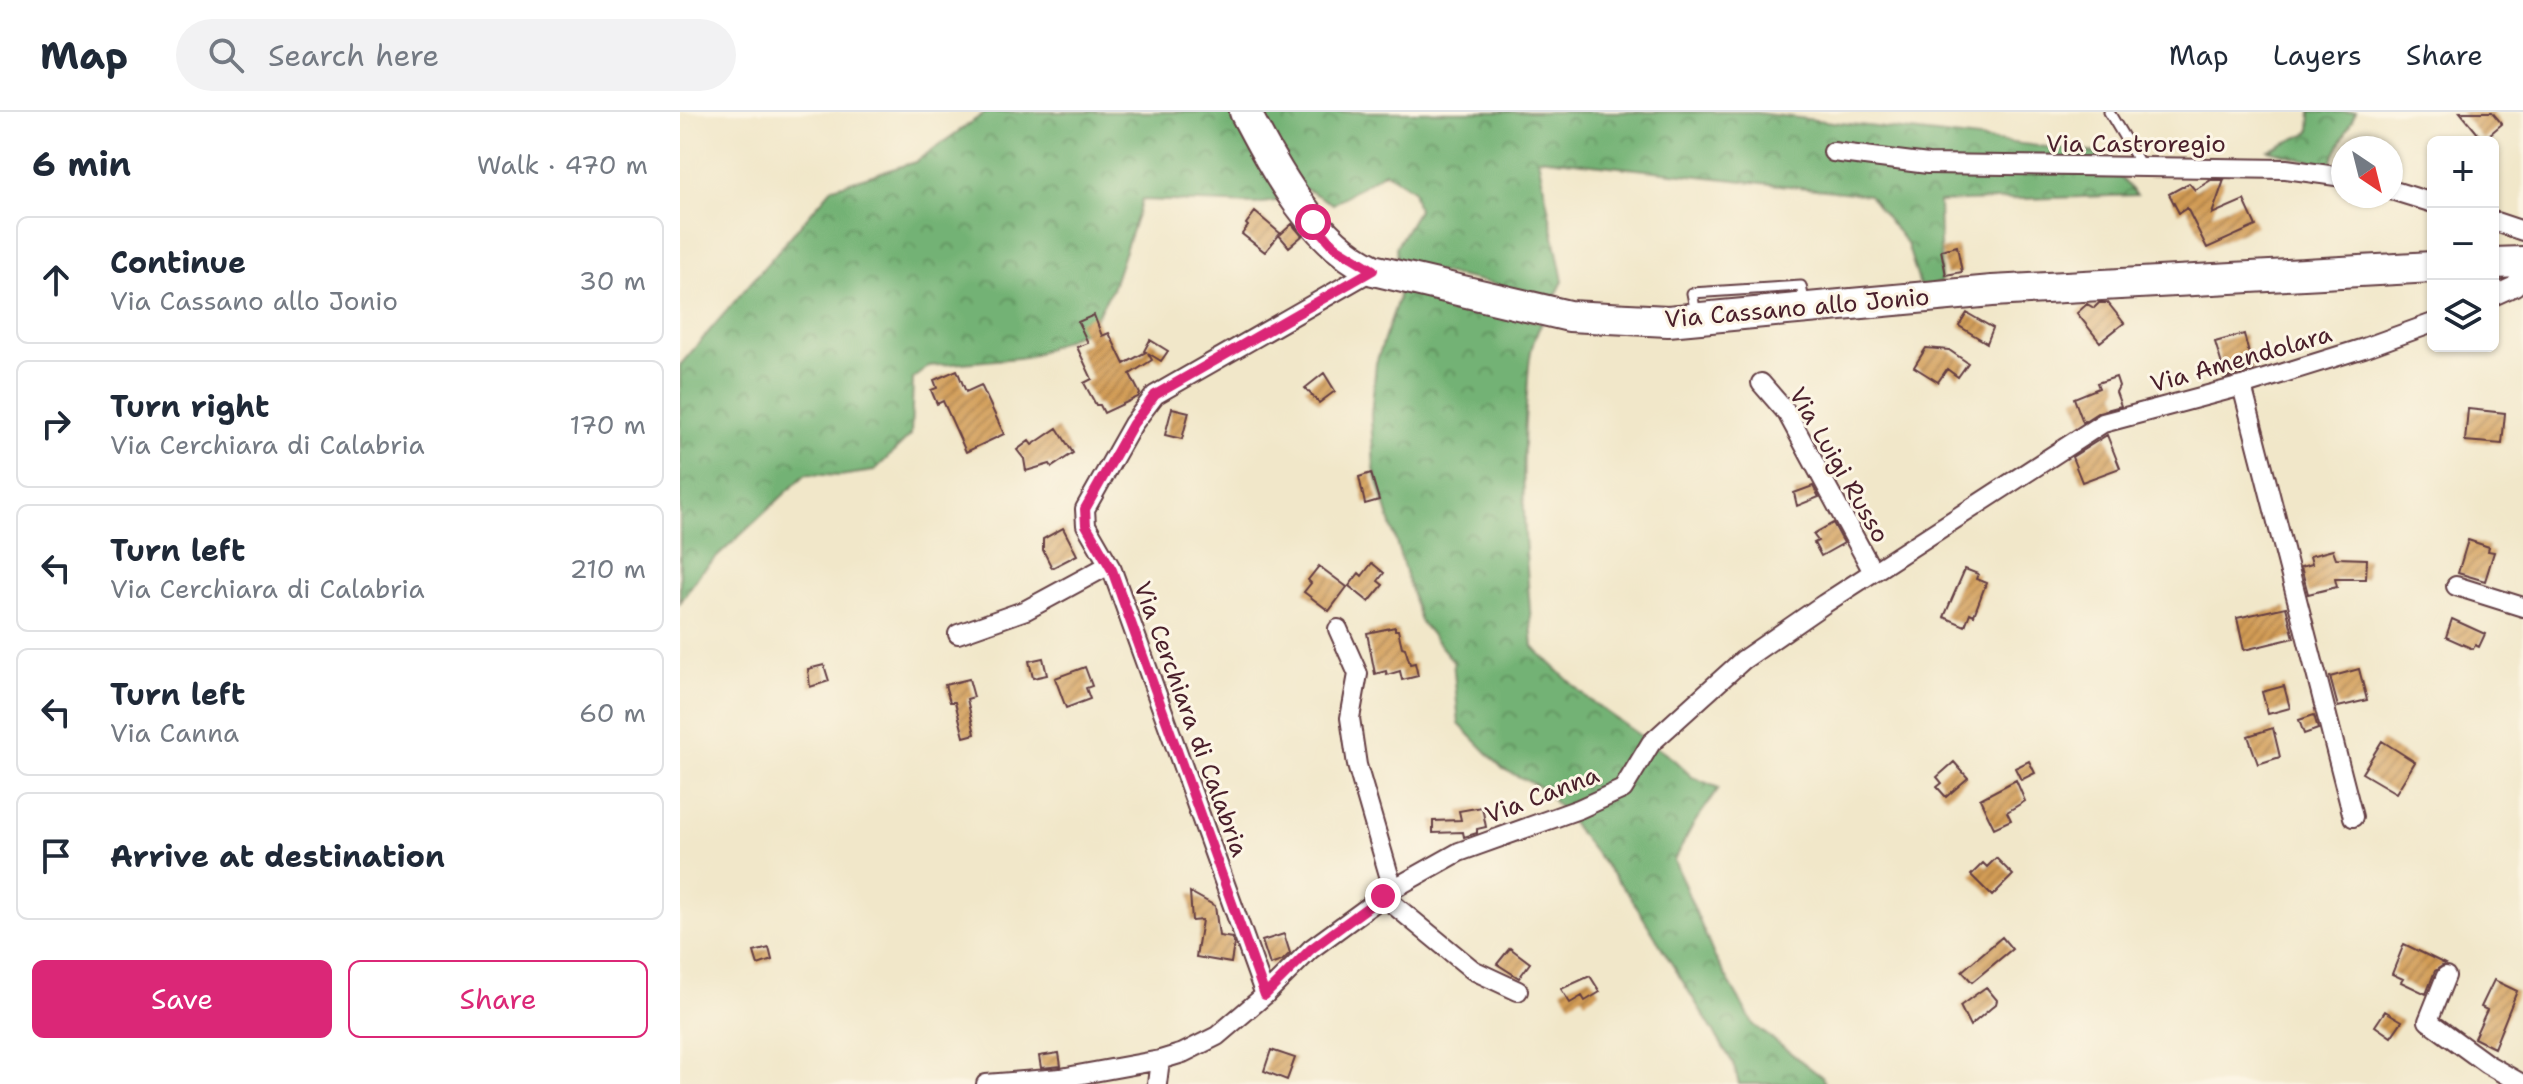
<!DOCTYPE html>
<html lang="en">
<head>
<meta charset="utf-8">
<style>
  :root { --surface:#fff; --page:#f2f2f3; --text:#1f2937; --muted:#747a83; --line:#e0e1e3; --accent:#db2777 }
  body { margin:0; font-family:"Shantell Sans",sans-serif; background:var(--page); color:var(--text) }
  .controls { position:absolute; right:24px; top:24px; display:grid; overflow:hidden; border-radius:12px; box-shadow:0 2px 6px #0004 }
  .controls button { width:72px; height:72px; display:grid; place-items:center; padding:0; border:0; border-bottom:2px solid var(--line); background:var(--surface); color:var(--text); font:40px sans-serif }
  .compass { position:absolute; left:1651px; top:24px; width:72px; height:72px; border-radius:50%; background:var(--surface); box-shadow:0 2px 6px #0004; rotate:145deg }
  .stop { position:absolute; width:24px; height:24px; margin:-18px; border:6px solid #db2777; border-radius:50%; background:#fff }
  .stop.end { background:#db2777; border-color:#fff; box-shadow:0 2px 8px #0008 }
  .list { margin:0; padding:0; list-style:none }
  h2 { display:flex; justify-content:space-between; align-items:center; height:104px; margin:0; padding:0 32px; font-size:34px }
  h2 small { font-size:26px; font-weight:400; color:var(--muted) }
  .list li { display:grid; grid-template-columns:52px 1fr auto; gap:24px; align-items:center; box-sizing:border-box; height:128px; margin:0 16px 16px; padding:0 16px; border:2px solid var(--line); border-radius:12px }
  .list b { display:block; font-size:30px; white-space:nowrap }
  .list p { margin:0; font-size:26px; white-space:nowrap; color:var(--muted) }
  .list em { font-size:26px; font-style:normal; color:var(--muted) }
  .actions { display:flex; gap:16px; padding:24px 32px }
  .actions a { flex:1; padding:18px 0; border:2px solid var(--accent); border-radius:12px; text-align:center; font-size:28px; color:var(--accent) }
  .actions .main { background:var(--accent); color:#fff }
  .icon { flex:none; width:44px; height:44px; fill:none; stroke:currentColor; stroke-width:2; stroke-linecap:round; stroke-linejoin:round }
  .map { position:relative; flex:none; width:1843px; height:972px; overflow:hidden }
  header { display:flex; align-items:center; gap:48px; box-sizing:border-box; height:112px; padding:0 40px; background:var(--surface); border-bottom:2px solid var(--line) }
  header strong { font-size:38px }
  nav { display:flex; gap:44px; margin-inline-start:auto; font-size:28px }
  .search { width:560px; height:72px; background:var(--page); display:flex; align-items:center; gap:20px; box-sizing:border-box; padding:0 28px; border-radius:44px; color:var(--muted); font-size:30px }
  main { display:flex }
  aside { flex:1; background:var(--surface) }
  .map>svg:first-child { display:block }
  .forest { fill:url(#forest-crowns); stroke:#5e6850; stroke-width:2 }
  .building { fill:url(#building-hatch) }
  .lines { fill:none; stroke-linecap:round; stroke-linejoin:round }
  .lane-casing { stroke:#633d43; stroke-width:13 }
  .street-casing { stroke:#633d43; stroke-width:22 }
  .primary-casing { stroke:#633d43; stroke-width:34 }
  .lane { stroke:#fff; stroke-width:9 }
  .street { stroke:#fff; stroke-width:18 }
  .primary { stroke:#fff; stroke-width:30 }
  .route { stroke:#db2777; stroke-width:10 }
  .labels { text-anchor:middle; stroke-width:6; stroke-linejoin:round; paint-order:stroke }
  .street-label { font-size:24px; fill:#4a1f2b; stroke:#fcf5e5 }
</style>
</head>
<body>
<header>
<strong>Map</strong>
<div class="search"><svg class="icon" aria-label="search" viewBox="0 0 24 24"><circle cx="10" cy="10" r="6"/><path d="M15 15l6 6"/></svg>Search here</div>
<nav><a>Map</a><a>Layers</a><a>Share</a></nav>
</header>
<main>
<aside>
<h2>6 min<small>Walk · 470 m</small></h2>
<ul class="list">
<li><svg class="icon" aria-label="ahead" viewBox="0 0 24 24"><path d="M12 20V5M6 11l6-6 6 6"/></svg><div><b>Continue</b><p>Via Cassano allo Jonio</p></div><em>30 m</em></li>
<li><svg class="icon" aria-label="right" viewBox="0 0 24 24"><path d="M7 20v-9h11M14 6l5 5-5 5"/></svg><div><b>Turn right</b><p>Via Cerchiara di Calabria</p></div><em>170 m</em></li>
<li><svg class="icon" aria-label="left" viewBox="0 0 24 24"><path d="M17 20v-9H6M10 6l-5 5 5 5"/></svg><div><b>Turn left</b><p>Via Cerchiara di Calabria</p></div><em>210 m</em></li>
<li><svg class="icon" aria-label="left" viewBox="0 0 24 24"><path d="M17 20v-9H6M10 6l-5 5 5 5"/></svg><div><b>Turn left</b><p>Via Canna</p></div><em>60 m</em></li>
<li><svg class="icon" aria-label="arrive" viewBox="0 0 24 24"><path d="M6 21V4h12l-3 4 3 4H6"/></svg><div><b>Arrive at destination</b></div></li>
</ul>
<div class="actions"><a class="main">Save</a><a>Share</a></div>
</aside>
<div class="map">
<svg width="1843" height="972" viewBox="0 0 1843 972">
  <defs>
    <pattern id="forest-crowns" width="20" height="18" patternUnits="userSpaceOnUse" patternTransform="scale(2)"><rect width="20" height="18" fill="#73b274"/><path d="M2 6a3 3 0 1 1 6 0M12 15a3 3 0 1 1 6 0" fill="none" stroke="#60905f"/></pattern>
    <pattern id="building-hatch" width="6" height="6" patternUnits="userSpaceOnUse" patternTransform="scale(2)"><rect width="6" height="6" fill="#d19b54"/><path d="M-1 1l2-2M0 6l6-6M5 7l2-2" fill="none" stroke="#ac7e46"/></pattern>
  </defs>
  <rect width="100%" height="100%" fill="#fcf5e5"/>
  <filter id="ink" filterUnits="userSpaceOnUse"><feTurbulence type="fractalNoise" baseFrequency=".0125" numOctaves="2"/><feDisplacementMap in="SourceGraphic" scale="16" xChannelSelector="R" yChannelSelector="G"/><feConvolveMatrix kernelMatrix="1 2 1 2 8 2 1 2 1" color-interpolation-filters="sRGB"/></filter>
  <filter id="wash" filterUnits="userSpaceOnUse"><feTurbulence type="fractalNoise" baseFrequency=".006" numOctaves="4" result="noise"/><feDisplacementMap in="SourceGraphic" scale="32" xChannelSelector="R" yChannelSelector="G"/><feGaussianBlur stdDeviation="1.8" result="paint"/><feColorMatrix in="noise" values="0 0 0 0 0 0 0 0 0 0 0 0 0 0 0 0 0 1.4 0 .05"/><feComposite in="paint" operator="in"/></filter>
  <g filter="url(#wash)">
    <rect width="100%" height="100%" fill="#f1e7c9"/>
    <path class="forest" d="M306 0H1068L1418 41 1457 83 1259 90 1261 170 1241 177 1227 132 1189 83 858 46 883 169 875 185 717 151 716 135 738 98 733 78 705 60 653 92 626 77 602 88 576 92 462 88 432 177 409 217 349 245 249 254 233 267 231 323 194 359 160 364 126 362 21 460 0 491V253L153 75 235 50Z
      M1631 0H1676L1649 54 1589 38 1630 20Z
      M719 176 862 211C848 235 849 255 847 282 839 367 846 451 853 535L908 587 993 647 1012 665 1039 676 1013 713 994 748 1034 844 1074 913 1142 965 1145 972H1059L1053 951 950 784 864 677 823 657 779 612 773 549 740 509 694 357 691 303 696 251 718 187Z"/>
    <g id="blocks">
      <path class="building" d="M1780 0H1812L1822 12 1803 28Z
        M1531 68H1544L1532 102 1564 88 1576 114 1527 136 1507 96 1499 101 1489 82 1509 71 1515 78Z
        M575 100 601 122 612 112 622 124 609 135 599 123 585 140 562 122 568 114 566 112Z
        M1277 134 1282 160 1266 163 1261 138Z
        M1419 191H1428L1444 211 1420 230 1397 201 1407 192 1414 196Z
        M1287 201 1313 216 1307 231 1279 214Z
        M414 203 422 224 429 221 444 252 466 240 464 239 470 228 488 239 481 249 468 241 472 248 450 262 460 282 458 285 424 301 420 293H416L404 271 412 267 397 235 408 231 398 210Z
        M1564 222 1573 258 1546 266 1535 230Z
        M1246 236 1269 238 1288 251 1278 265 1267 257 1258 270 1234 255Z
        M277 258 286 280 301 273 324 322 286 340 263 289 257 292 251 278 257 276 254 268Z
        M644 261 655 279 639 291 625 276Z
        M1436 265 1439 274 1436 280 1441 294 1419 300 1403 310 1394 286 1419 276 1417 271Z
        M492 296 509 300 502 327 485 323Z
        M1788 297 1825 301 1822 332 1785 329Z
        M377 316 393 341 372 355 370 352 346 359 344 347 337 338 349 329 352 333Z
        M1427 323 1440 356 1402 370 1392 345Z
        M691 361 699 388 685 392 679 365Z
        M1133 374 1139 385 1117 394 1114 381Z
        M1153 411 1164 431 1141 444 1134 431 1138 429 1133 422Z
        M383 416 397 443 372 456 363 438V427Z
        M1788 428 1809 435 1808 439 1814 440 1805 469 1778 461Z
        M1653 438 1656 446 1687 447 1686 467H1655L1657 475 1628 482 1621 455 1632 452 1630 444Z
        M692 451 704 461 698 469 703 473 689 490 669 474 679 461 682 464Z
        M639 454 667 475 649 499 624 480 631 471 628 468Z
        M1285 457 1298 462 1296 467 1306 471 1294 503 1290 501 1285 514 1264 505Z
        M1606 495 1614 526 1564 538 1557 506Z
        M1772 507 1805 522 1799 535 1795 533 1793 537 1766 525Z
        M715 515V518H718L722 535 725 536 730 552 735 551 738 564 722 568 720 559 707 563 706 559 695 562 687 521Z
        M363 546 367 563 353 566 349 549Z
        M144 553 149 569 130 575 128 557Z
        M405 555 412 574 406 576 410 587 386 596 375 566Z
        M1679 557 1687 588 1658 595 1650 565Z
        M289 567 294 585 287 587 295 622 284 625 275 590H270L265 573Z
        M1604 574 1610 596 1588 602 1582 580Z
        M1634 603 1638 617 1624 622 1619 608Z
        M1593 616 1600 645 1578 652 1568 624Z
        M1702 629 1735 650 1716 681 1682 661Z
        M1349 649 1355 661 1341 668 1335 656Z
        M1274 650 1288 666 1266 685 1257 675 1262 671 1257 665Z
        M1336 668 1345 689 1327 700 1331 708 1314 716 1300 687Z
        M802 695 806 715 797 717V721L784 725 783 720 753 721V709L781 708 779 699Z
        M1316 746 1333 763 1312 784 1291 763 1303 751 1307 755Z
        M510 780 535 794 539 824 552 826 554 832 551 851 516 845 522 808 512 809Z
        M604 822 610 841 602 849 590 853 582 829Z
        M1322 825 1332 837 1292 870 1282 859Z
        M1724 832 1765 852 1755 859 1746 882 1721 870 1723 867 1712 862Z
        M89 836 92 848 78 853 74 840Z
        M830 836 850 851 839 866 817 852Z
        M910 864 920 880 905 889 902 884 890 891 881 877Z
        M1814 868 1837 879 1814 936 1794 926 1807 898 1801 895Z
        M1306 875 1317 888 1316 892 1290 914 1280 894Z
        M1705 899 1722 909 1711 925 1695 914Z
        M591 938 615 946 607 968 584 959Z
        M379 941 381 954 361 956 359 944Z"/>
    </g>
  </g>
  <g filter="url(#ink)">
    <use href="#blocks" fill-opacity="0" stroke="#633d43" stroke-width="2"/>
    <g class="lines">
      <defs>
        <path id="lane" d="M1429 0 1462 55
          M1016 201 1012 181 1121 174 1125 193"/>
        <path id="street" d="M1153 40 1248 52 1606 57 1663 65
          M1711 78 1753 91
          M1813 109 1843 119
          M1813 184 1835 174 1842 164 1841 150
          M1081 271 1107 301 1193 460
          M1562 274 1673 705
          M1776 474 1843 495
          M658 517 678 562 670 606 677 653 713 777
          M278 522 346 498 429 453
          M703 784 793 858 838 879
          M1766 864 1748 909 1807 952 1842 972
          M585 883 432 458 406 413 405 397 453 312 475 283 693 158
          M306 972 381 966 480 948 503 941 537 924 585 883 631 837 713 777 779 740 899 697 943 677 971 631 1063 548 1144 492 1423 311 1562 274 1684 236 1753 211
          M477 972 480 948"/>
        <path id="primary" d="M565 0C595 57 633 130 693 158L889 204 988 209 1312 179 1753 155
          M1813 151 1843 150"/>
      </defs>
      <use href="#lane" class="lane-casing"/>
      <use href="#street" class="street-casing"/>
      <use href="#primary" class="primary-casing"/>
      <use href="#lane" class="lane"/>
      <use href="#street" class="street"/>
      <use href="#primary" class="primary"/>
    </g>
  </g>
  <g class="lines" filter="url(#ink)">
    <path class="route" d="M633 110 654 134 693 158 475 283 453 312 405 397 406 413 432 458 585 883 631 837 703 784"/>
  </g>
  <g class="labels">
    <g class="street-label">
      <text x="1456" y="40">Via Castroregio</text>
      <text transform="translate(1117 196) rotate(-5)" y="8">Via Cassano allo Jonio</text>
      <text transform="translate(1561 247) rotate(-16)" y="8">Via Amendolara</text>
      <text transform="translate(1159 353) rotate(60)" y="8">Via Luigi Russo</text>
      <text transform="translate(511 607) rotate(70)" y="8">Via Cerchiara di Calabria</text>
      <text transform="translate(862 683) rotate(-21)" y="8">Via Canna</text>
    </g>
  </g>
</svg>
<div class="controls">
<button>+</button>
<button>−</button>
<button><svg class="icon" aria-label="layers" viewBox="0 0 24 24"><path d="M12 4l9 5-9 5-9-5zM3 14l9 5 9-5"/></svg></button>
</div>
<svg class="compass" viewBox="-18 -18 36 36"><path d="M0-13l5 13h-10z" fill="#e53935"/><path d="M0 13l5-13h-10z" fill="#747a83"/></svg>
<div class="stop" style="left:633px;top:110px"></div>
<div class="stop end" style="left:703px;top:784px"></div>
</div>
</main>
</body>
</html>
